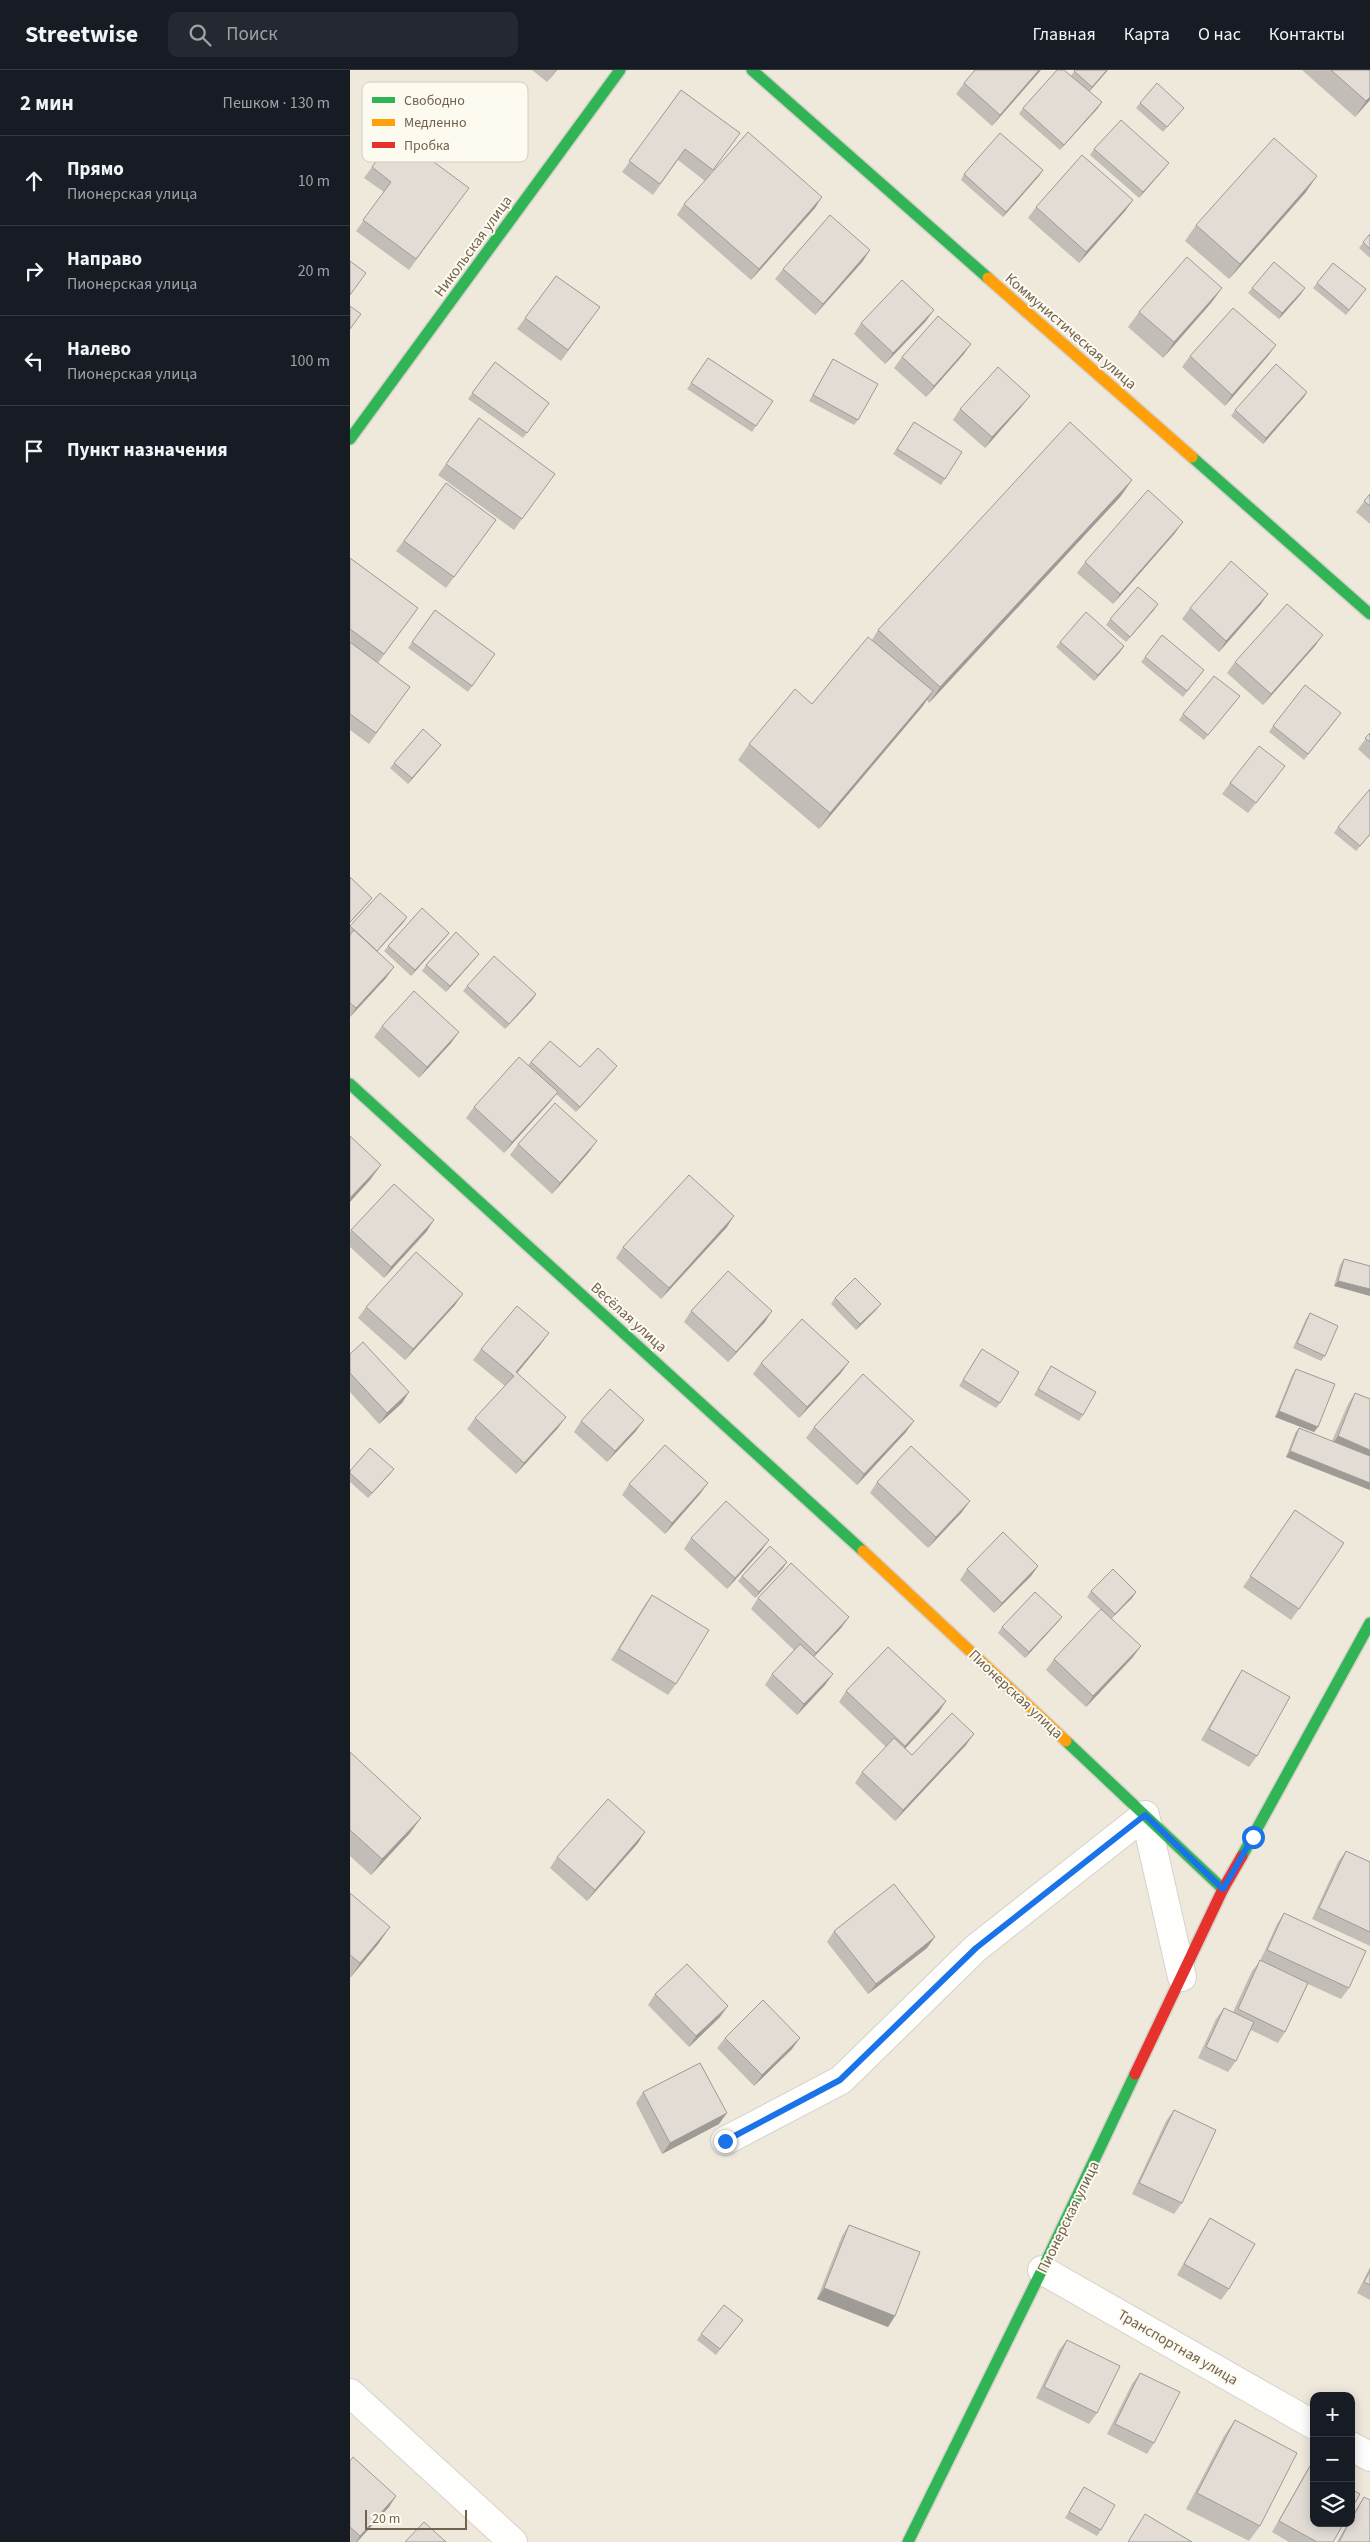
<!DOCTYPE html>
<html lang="ru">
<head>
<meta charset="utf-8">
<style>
  :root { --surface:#171b24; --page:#242831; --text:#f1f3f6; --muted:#9ea1a6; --line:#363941 }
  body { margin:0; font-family:"Source Sans 3",sans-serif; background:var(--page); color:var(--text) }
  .controls { position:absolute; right:15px; bottom:15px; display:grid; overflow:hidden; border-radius:10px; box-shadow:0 2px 12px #0003 }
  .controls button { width:45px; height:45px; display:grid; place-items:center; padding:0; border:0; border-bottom:1px solid var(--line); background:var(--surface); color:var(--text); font:25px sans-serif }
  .scale { position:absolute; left:15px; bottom:12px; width:102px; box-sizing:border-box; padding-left:5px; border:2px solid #736250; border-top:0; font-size:14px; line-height:18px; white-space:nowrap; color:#736250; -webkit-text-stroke:4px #fdfaf0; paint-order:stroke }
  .stop { position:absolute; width:15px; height:15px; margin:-11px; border:4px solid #1a73e8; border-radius:50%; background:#fff }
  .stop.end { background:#1a73e8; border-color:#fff; box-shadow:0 1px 5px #0008 }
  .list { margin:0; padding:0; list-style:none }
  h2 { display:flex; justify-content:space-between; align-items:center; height:65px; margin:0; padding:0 20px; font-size:21px }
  h2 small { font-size:16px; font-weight:400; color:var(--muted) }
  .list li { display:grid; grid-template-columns:32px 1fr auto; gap:15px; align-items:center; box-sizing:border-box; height:90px; padding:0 20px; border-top:1px solid var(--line) }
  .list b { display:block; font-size:19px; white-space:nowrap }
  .list p { margin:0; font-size:16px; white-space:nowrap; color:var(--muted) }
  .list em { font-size:16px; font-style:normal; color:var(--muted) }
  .icon { flex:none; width:28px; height:28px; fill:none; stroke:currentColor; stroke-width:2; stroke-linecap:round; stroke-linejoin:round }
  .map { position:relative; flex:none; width:1020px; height:2472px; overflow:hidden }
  header { display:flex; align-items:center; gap:30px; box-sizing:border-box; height:70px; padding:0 25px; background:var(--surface); border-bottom:1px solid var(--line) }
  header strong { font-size:24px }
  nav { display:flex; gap:28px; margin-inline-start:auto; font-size:18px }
  .search { width:350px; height:45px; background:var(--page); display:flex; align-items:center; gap:12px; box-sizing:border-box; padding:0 18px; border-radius:10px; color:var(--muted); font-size:19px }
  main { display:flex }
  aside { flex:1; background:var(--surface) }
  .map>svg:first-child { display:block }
  .residential { fill:#efe9dc; fill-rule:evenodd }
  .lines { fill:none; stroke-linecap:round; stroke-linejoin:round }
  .street-casing { stroke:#d6d2cc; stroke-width:30 }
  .fast-casing { stroke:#d5d1c9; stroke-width:14 }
  .slow-casing { stroke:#d5d1c9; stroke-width:14 }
  .jam-casing { stroke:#d5d1c9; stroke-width:14 }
  .street { stroke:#fefefc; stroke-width:28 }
  .fast { stroke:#30b455; stroke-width:11 }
  .slow { stroke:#ff9f0a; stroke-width:11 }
  .jam { stroke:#e5322d; stroke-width:11 }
  .wall { fill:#c2bdb7 }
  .shaded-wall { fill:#9e9a95 }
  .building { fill:#e2dcd5; stroke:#9e9a95 }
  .route { stroke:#1a73e8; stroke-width:6 }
  .labels { text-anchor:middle; stroke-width:4; stroke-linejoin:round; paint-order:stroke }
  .street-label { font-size:15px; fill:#736250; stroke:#fdfaf0 }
  .key { fill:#fdfaf0; stroke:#d4ccc0; stroke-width:1 }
  .key-label { font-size:14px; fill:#736250 }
</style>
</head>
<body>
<header>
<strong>Streetwise</strong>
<div class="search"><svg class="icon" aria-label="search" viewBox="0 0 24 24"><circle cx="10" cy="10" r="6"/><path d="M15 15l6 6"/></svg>Поиск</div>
<nav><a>Главная</a><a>Карта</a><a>О нас</a><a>Контакты</a></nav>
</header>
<main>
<aside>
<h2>2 мин<small>Пешком · 130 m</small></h2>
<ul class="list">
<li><svg class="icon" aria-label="ahead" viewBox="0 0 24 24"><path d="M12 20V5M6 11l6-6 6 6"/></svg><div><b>Прямо</b><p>Пионерская улица</p></div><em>10 m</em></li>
<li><svg class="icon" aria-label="right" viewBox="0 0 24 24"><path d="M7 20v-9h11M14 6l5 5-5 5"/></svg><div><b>Направо</b><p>Пионерская улица</p></div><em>20 m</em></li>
<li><svg class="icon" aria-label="left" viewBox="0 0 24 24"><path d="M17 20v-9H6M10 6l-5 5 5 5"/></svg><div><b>Налево</b><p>Пионерская улица</p></div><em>100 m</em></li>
<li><svg class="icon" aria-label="arrive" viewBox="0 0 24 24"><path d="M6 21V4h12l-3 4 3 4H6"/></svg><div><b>Пункт назначения</b></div></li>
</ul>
</aside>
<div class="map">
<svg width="1020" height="2472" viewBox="0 0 1020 2472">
  <rect width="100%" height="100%" fill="#f7f5ee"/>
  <path class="residential" d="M0 0H1020V2472H0ZM964 2326H1001V2453H964Z"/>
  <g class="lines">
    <defs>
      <path id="street" d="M375 2071 491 2010 626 1878 795 1745 832 1907
        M692 2200 964 2355
        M0 2323 163 2472
        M1001 2376 1020 2387"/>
      <path id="fast" d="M402 0 638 208
        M0 369 270 0
        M842 387 1020 544
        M0 1014 513 1481
        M716 1671 873 1819
        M892 1786 1020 1553
        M558 2472 692 2200 785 2004"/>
      <path id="slow" d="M638 208 842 387
        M513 1481 716 1671"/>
      <path id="jam" d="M785 2004 873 1819 892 1786"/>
    </defs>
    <use href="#street" class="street-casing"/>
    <use href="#fast" class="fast-casing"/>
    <use href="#slow" class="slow-casing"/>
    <use href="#jam" class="jam-casing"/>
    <use href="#street" class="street"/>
    <use href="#fast" class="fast"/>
    <use href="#slow" class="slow"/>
    <use href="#jam" class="jam"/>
  </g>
  <path class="wall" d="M182 0H207L197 12Z
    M625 0H691L642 56 606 24 614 13Z
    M725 0H758L739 22 752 32 748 38 710 80 669 44 673 38 721 6Z
    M952 0H1020V30L1005 47Z
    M331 20 390 63 360 104 465 138 401 210 327 145 334 134 355 111 328 90 303 125 272 102Z
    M790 33 834 38 813 62 786 38Z
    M744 79 815 98 789 128 740 85Z
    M22 97 111 129 59 200 6 161 34 122 14 108Z
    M693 100 689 106 653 147 611 110 614 104Z
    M956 122 879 209 835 171 846 155Z
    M783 130 775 141 729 193 678 148 686 137Z
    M1020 164V188L1009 178Z
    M513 191 465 245 425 209 433 199Z
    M206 206 250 237 211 291 167 259Z
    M967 213 1012 225 996 245 963 218Z
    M872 218 861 233 813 288 778 257 789 242Z
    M902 218 951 224 929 249 898 223Z
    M576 251 535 294 504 264 511 253Z
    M621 274 613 285 576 327 544 298 552 287Z
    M840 286H918L875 336 832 297Z
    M358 288 423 331 402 362 337 319Z
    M483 289 508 350 504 355 459 331Z
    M145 292 199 333 173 368 118 329Z
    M957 322 954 327 913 374 881 346 885 340Z
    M672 336 635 378 603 350 610 339Z
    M129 348 205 404 164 460 88 405Z
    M564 352 612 382 591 415 543 384Z
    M96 413 146 450 96 518 46 481Z
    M1020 424V454L1006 442Z
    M771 426 579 633 577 630 572 637 469 759 388 690 399 674 462 634 522 570 528 560Z
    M825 463 763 534 727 503 735 492Z
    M0 488 68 538 28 593 60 617 19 674 0 660Z
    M911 534 869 582 832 549 840 538Z
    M85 540 145 584 118 622 58 578Z
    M804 540 776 572 756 555 760 549Z
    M710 572 774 576 770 582 744 611 706 577Z
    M965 576 913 635 877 603 885 592Z
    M795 587 854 600 833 627 791 592Z
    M886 631 854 670 829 650 833 644Z
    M987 649 954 690 919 662 923 656Z
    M1020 663V690L1008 679Z
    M91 675 58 714 40 698 44 693Z
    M927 707 898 743 872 724 880 713Z
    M988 757 1020 765 1006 781 984 763Z
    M57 847 53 853 27 881 36 908 0 947V856Z
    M99 863 95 868 61 906 34 881 38 876Z
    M129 884 125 889 96 922 72 901 76 895Z
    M117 916 186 924 182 930 155 959 113 921Z
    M32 956 101 973 69 1008 24 967Z
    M181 992 230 997 267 996 263 1001 226 1042 206 1024 200 1032 154 1083 116 1048 124 1037 178 995Z
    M168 1074 239 1082 202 1124 160 1085Z
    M44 1114 77 1161 34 1208 0 1177V1162Z
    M377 1157 311 1229 266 1188 273 1177Z
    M994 1189 1020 1196 984 1216 990 1195Z
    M485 1228 527 1239 506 1260 481 1234Z
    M105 1235 55 1290 8 1248 16 1237Z
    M341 1241 415 1252 378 1292 334 1252Z
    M960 1243 975 1286 971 1291 943 1278 956 1249Z
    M191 1274 167 1303 208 1358 166 1404 117 1359 125 1348 155 1316 123 1290 131 1279Z
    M632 1279 650 1333 646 1338 609 1316Z
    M0 1284 59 1322 52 1333 29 1354 0 1322Z
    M411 1293 491 1303 449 1348 403 1304Z
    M701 1296 733 1345 729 1351 684 1325Z
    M946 1299 968 1357 964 1362 925 1347 942 1305Z
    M1005 1323 1020 1420 936 1387 945 1363 949 1358 982 1371 998 1334Z
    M231 1351 286 1361 257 1392 224 1362Z
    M464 1357 556 1362 507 1415 456 1368Z
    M0 1401 40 1404 18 1428 0 1412Z
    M527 1412 612 1442 578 1478 520 1423Z
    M279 1414 350 1424 315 1464 272 1425Z
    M945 1440 949 1539 941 1550 893 1517Z
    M341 1468 411 1481 377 1519 334 1479Z
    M437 1492 433 1498 405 1528 388 1511 392 1506Z
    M688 1496 681 1506 644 1543 610 1510 617 1499Z
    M741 1521 782 1528 762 1548 783 1587 736 1637 696 1600 704 1589 751 1540 737 1527Z
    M302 1525 326 1614 318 1625 261 1590 294 1536Z
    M408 1528 499 1547 491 1558 464 1587 475 1615 447 1645 415 1615 422 1604 444 1580 401 1539Z
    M712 1547 708 1552 675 1588 648 1563 652 1557Z
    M892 1600 907 1686 899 1697 851 1670 885 1611Z
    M496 1621 589 1642 555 1679 562 1685 616 1675 545 1751 505 1713 512 1702 536 1677 489 1632Z
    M0 1682 60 1763 21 1805 0 1786Z
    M288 1773 237 1831 200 1798 207 1787Z
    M996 1781 1020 1792V1876L962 1849 988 1792Z
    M0 1823 29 1873 0 1908Z
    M934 1843 999 1918 991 1929 958 1914 935 1962 928 1973 901 1960 886 1991 878 2002 848 1988 866 1949 874 1938 883 1942 902 1901 910 1891 927 1854Z
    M484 1861 577 1878 518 1924 477 1872Z
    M305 1924 370 1947 339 1977 298 1935Z
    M375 1968 442 1979 404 2016 367 1978Z
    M293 2022 369 2054 312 2084 286 2033Z
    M824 2040 832 2133 824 2144 782 2124 816 2051Z
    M860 2148 879 2219 871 2230 827 2205 853 2159Z
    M499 2155 545 2246 538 2257 467 2229 492 2166Z
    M1020 2197V2230L1007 2223Z
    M393 2250 366 2285 347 2270 351 2264Z
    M717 2270 747 2343 739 2354 686 2328 709 2280Z
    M790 2303 804 2373 797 2384 757 2364 782 2314Z
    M885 2350 910 2456 899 2471 836 2439 874 2366Z
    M0 2391 46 2426 39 2437 7 2472H0Z
    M960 2396 983 2472H939L922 2462 953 2407Z
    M734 2417 751 2460 747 2466 715 2448Z
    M1014 2427 1020 2472H987L998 2453H1001V2447Z
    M795 2444 842 2472H778Z"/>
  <path class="shaded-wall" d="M206 0H207L197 12Z
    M689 0H691L642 56 650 45Z
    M757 0H758L738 23 742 17Z
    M1020 27V30L1005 47 1016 31Z
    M752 32 748 38 710 80 714 75Z
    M819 93 815 98 789 128 793 122Z
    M693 100 689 106 653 147 656 142Z
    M967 106 956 122 879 209 890 194Z
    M472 127 465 138 401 210 409 199Z
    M783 130 775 141 729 193 736 182Z
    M520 180 513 191 465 245 473 234Z
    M872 218 861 233 813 288 824 272Z
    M955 218 951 224 929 249 932 243Z
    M584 240 576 251 535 294 543 283Z
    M621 274 613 285 576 327 584 316Z
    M926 275 918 286 875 336 882 325Z
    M957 322 954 327 913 374 916 368Z
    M680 326 672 336 635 378 642 367Z
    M782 410 771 426 579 633 590 617Z
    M833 452 825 463 763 534 770 524Z
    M918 524 911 534 869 582 876 571Z
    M808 534 804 540 776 572 780 567Z
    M973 565 965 576 913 635 921 624Z
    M774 576 770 582 744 611 748 605Z
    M583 621 572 637 469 759 480 743Z
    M91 675 87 680 58 714 62 708Z
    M22 828 18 833 0 853V852Z
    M57 847 53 853 23 886 27 881Z
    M99 863 95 868 61 906 65 900Z
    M129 884 125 889 96 922 100 916Z
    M44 897 36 908 0 947 6 938Z
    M186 924 182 930 155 959 159 954Z
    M109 962 101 973 69 1008 77 997Z
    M267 996 263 1001 226 1042 230 1037Z
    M208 1022 200 1032 154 1083 162 1072Z
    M247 1071 239 1082 202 1124 210 1113Z
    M31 1095 20 1110 0 1132V1128Z
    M384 1146 377 1157 311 1229 319 1218Z
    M84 1150 77 1161 34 1208 41 1197Z
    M988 1211 1020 1219V1226L984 1216Z
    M113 1224 105 1235 55 1290 63 1279Z
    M531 1234 527 1239 506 1260 510 1254Z
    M422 1241 415 1252 378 1292 386 1282Z
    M199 1263 191 1274 159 1313 166 1302Z
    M499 1292 491 1303 449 1348 457 1337Z
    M59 1322 52 1333 29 1354 37 1343Z
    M929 1341 968 1357 964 1362 925 1347Z
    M216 1347 208 1358 166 1404 174 1393Z
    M294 1350 286 1361 257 1392 265 1381Z
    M564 1351 556 1362 507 1415 514 1404Z
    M988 1366 1020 1380V1394L980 1377Z
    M940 1381 1020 1413V1420L936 1387Z
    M44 1399 40 1404 18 1428 22 1423Z
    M358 1413 350 1424 315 1464 322 1453Z
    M620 1431 612 1442 578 1478 586 1467Z
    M419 1470 411 1481 377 1519 385 1508Z
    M437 1492 433 1498 405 1528 409 1522Z
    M688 1496 681 1506 644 1543 652 1533Z
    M786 1522 782 1528 761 1549 765 1544Z
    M499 1547 491 1558 458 1593 466 1583Z
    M712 1547 708 1552 675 1588 679 1582Z
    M791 1576 783 1587 736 1637 743 1626Z
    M483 1604 475 1615 447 1645 454 1634Z
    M596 1631 589 1642 547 1687 555 1676Z
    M624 1664 616 1675 545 1751 553 1740Z
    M71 1748 60 1763 21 1805 32 1789Z
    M295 1762 288 1773 237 1831 245 1820Z
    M40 1857 29 1873 0 1908 10 1893Z
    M585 1867 577 1878 518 1924 526 1914Z
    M378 1936 370 1947 339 1977 346 1966Z
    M450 1968 442 1979 404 2016 412 2005Z
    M377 2043 369 2054 312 2084 320 2073Z
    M474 2218 545 2246 538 2257 467 2229Z
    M46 2426 39 2437 7 2472H6L10 2466Z"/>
  <path class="building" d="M625 0H689L650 45 614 13Z
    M707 0H714L752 32 714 75 673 38Z
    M725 0H757L742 17 724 1Z
    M981 0H1020V27L1016 31Z
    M807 13 834 38 817 57 790 33Z
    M331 20 390 63 363 100 335 79 310 114 279 91Z
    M771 50 819 93 793 122 744 79Z
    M398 62 472 127 409 199 334 134Z
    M650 63 693 100 656 142 614 104Z
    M46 64 119 118 66 189 13 150 41 112 22 97Z
    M924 68 967 106 890 194 846 155Z
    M732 85 783 130 736 182 686 137Z
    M480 145 520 180 473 234 433 199Z
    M1020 164V179L1013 172Z
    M837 187 872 218 824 272 789 242Z
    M0 191 16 203 0 225Z
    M924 192 955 218 932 243 902 218Z
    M983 193 1016 219 999 240 967 213Z
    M206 206 250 237 218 280 175 248Z
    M552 210 584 240 543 283 511 253Z
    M0 236 11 244 0 259Z
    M883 238 926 275 882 325 840 286Z
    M588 246 621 274 584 316 552 287Z
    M358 288 423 331 406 356 341 313Z
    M483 289 528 314 508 350 463 325Z
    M145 292 199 333 177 363 122 323Z
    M926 294 957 322 916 368 885 340Z
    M648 297 680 326 642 367 610 339Z
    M129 348 205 404 172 449 96 394Z
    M564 352 612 382 595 409 547 379Z
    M720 352 782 410 590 617 528 560Z
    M96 413 146 450 104 507 54 471Z
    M798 420 833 452 770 524 735 492Z
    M1020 424V436L1014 431Z
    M0 488 68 538 34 584 0 559Z
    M881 491 918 524 876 571 840 538Z
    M788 517 808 534 780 567 760 549Z
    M937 534 973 565 921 624 885 592Z
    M85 540 145 584 122 616 62 572Z
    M736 542 774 576 748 605 710 572Z
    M812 565 854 600 837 621 795 587Z
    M518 567 583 621 480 743 399 674 445 619 462 634Z
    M0 572 60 617 26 663 0 644Z
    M864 606 890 626 858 665 833 644Z
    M955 615 991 643 958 684 923 656Z
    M73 659 91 675 62 708 44 693Z
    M1020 663V672L1015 668Z
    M909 676 935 696 906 733 880 713Z
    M1020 719V764L1010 776 988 757Z
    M0 807 22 828 0 852Z
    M30 823 57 847 27 881 0 856Z
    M72 838 99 863 65 900 38 876Z
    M4 860 44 897 6 938 0 933V865Z
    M106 862 129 884 100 916 76 895Z
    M144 886 186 924 159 954 117 916Z
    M64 921 109 962 77 997 32 956Z
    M200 971 230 997 248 978 267 996 230 1037 181 992Z
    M169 987 208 1022 162 1072 124 1037Z
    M205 1033 247 1071 210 1113 168 1074Z
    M0 1066 31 1095 0 1128Z
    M339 1105 384 1146 319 1218 273 1177Z
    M44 1114 84 1150 41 1197 1 1160Z
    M66 1182 113 1224 63 1279 16 1237Z
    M994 1189 1020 1196V1219L988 1211Z
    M378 1201 422 1241 386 1282 341 1241Z
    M505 1208 531 1234 510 1254 485 1228Z
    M167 1236 199 1263 166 1302 216 1347 174 1393 125 1348 164 1306 131 1279Z
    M960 1243 988 1256 975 1286 947 1273Z
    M452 1249 499 1292 457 1337 411 1293Z
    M13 1272 59 1322 37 1343 0 1303V1284Z
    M632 1279 669 1302 650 1333 613 1310Z
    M701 1296 746 1322 733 1345 688 1319Z
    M946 1299 985 1314 968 1357 929 1341Z
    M513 1304 564 1351 514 1404 464 1357Z
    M260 1319 294 1350 265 1381 231 1351Z
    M1005 1323 1020 1329V1380L988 1366Z
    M949 1358 1020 1386V1413L940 1381Z
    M315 1375 358 1413 322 1453 279 1414Z
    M561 1376 620 1431 586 1467 527 1412Z
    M20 1378 44 1399 22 1423 0 1403V1401Z
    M376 1431 419 1470 385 1508 341 1468Z
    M945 1440 994 1473 949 1539 900 1506Z
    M653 1462 688 1496 652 1533 617 1499Z
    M420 1476 437 1492 409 1522 392 1506Z
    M441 1493 499 1547 466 1583 408 1528Z
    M763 1499 786 1522 765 1544 741 1521Z
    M685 1522 712 1547 679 1582 652 1557Z
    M302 1525 359 1560 326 1614 269 1579Z
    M751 1539 791 1576 743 1626 704 1589Z
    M450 1574 483 1604 454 1634 422 1604Z
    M538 1577 596 1631 555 1676 496 1621Z
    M892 1600 940 1627 907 1686 859 1659Z
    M602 1643 624 1664 553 1740 512 1702 544 1668 562 1685Z
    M0 1682 71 1748 32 1789 0 1760Z
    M258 1729 295 1762 245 1820 207 1787Z
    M996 1781 1020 1792V1862L969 1838Z
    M544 1814 585 1867 526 1914 484 1861Z
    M0 1823 40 1857 10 1893 0 1885Z
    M934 1843 1016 1881 999 1918 917 1880Z
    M910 1890 958 1913 935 1962 888 1939Z
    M337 1894 378 1936 346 1966 305 1924Z
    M413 1930 450 1968 412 2005 375 1968Z
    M874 1938 904 1952 886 1991 856 1977Z
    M350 1993 377 2043 320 2073 293 2022Z
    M824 2040 866 2060 832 2133 789 2113Z
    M860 2148 905 2174 879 2219 834 2194Z
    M499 2155 570 2182 545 2246 474 2218Z
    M1020 2201V2215L1014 2212Z
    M374 2235 393 2250 370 2279 351 2264Z
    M717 2270 770 2296 747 2343 694 2317Z
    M790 2303 830 2322 804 2373 765 2354Z
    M885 2350 947 2383 910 2456 847 2423Z
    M3 2387 46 2426 10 2466 0 2457V2391Z
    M960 2396 964 2398V2453H994L983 2472H967L929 2451Z
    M734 2417 765 2435 751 2460 719 2442Z
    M1001 2419 1010 2424 1001 2440Z
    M1014 2427 1020 2430V2472H989L999 2453H1001V2450Z
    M795 2444 842 2472H778Z
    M74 2452 96 2472H55Z"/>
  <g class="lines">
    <path class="route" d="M375 2071 490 2010 626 1878 795 1745 873 1819 903 1767"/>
  </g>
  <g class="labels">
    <g class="street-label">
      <text transform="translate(123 176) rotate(-54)" y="5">Никольская улица</text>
      <text transform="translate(721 261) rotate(41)" y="5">Коммунистическая улица</text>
      <text transform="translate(279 1247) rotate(42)" y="5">Весёлая улица</text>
      <text transform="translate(666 1624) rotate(43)" y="5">Пионерская улица</text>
      <text transform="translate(718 2147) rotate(-64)" y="5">Пионерская улица</text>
      <text transform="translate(828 2277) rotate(30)" y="5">Транспортная улица</text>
    </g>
  </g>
  <rect x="12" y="12" width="166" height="80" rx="8" class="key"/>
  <rect x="22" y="27" width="23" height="6" fill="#30b455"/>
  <rect x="22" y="49" width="23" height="7" fill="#ff9f0a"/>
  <rect x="22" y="72" width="23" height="6" fill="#e5322d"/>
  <g class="key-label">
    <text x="54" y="35">Свободно</text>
    <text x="54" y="57">Медленно</text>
    <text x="54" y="80">Пробка</text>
  </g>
</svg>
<div class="controls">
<button>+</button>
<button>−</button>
<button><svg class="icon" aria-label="layers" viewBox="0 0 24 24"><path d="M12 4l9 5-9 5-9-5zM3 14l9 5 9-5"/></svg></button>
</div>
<div class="scale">20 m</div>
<div class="stop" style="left:903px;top:1767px"></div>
<div class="stop end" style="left:375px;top:2071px"></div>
</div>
</main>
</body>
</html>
